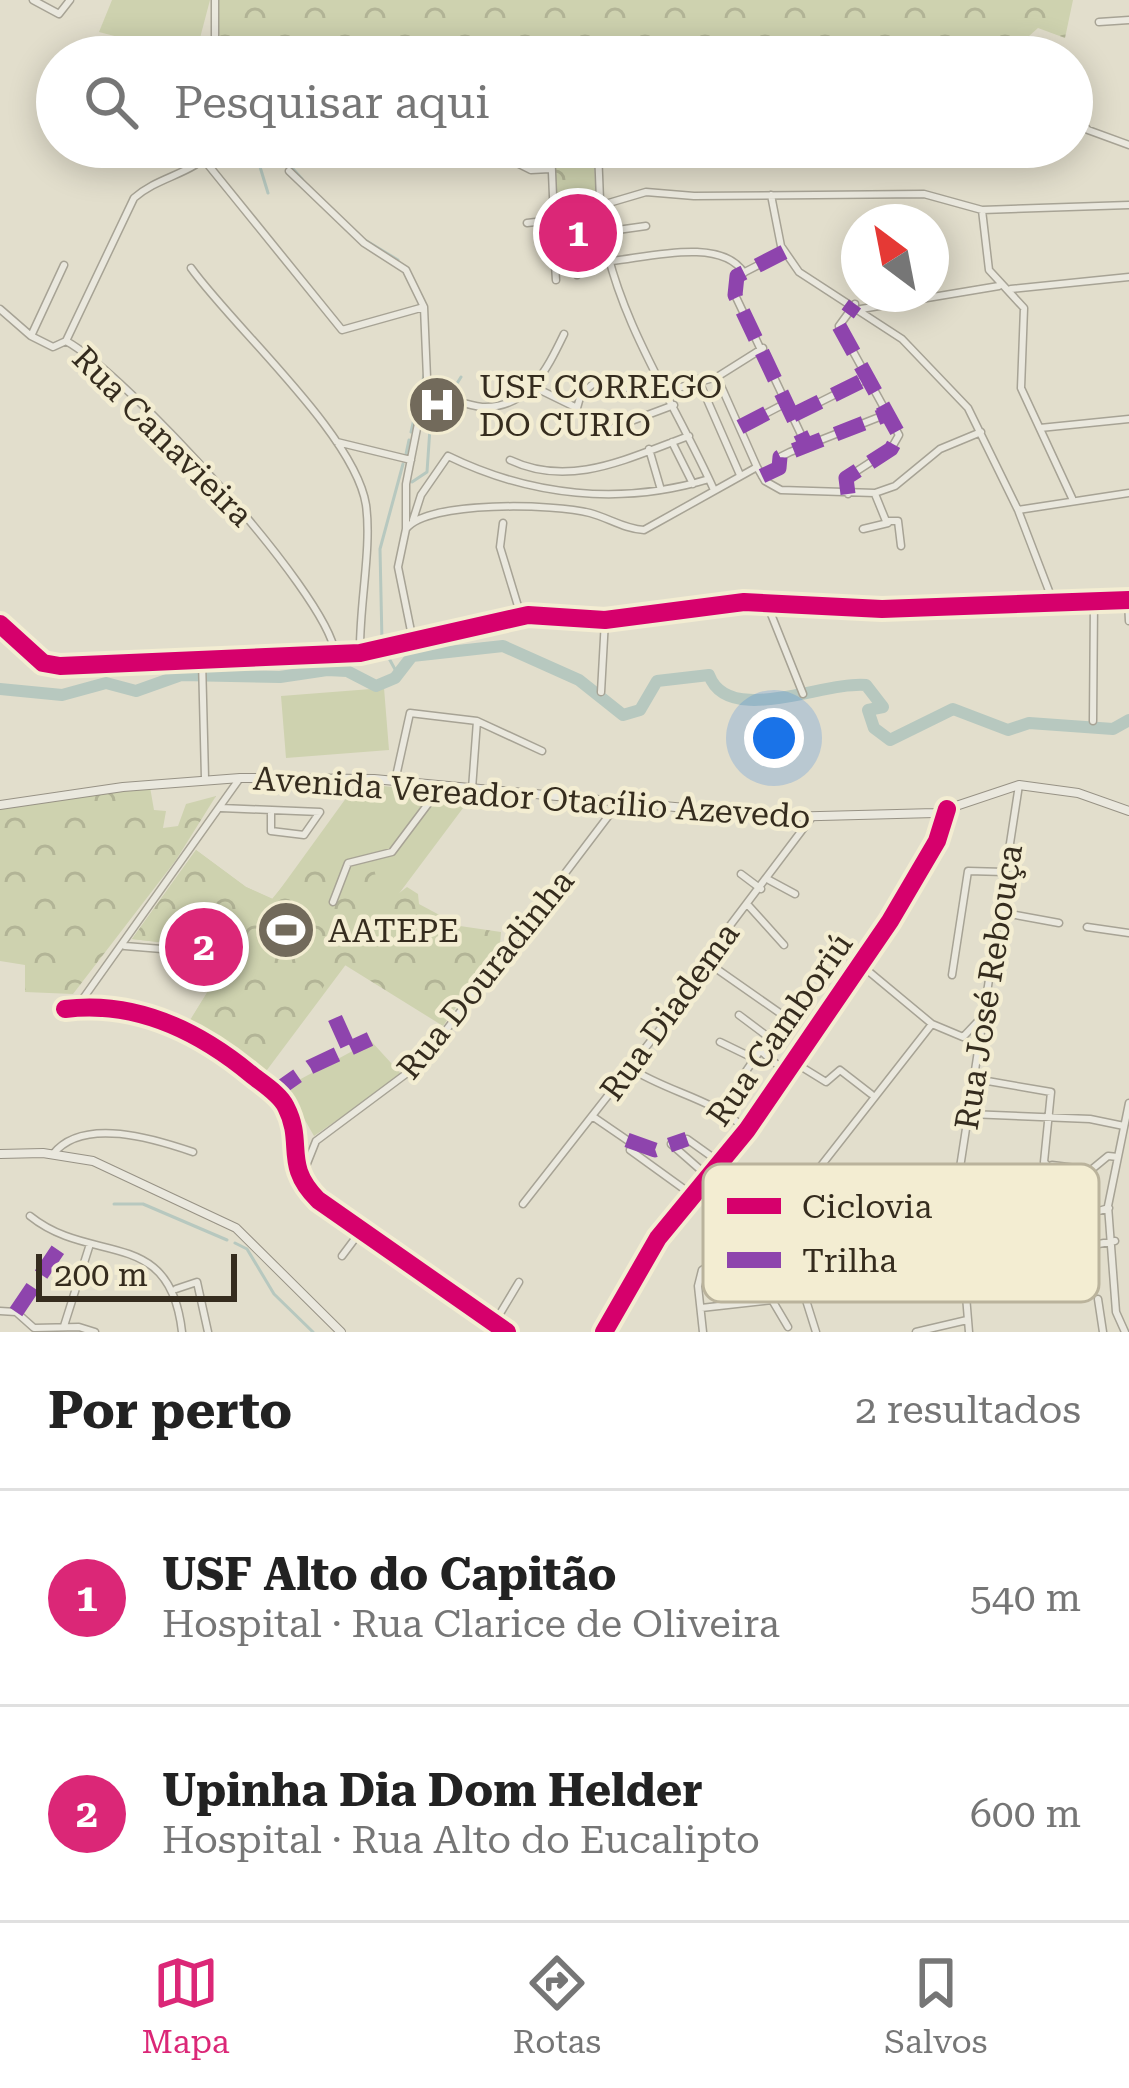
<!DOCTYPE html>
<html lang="pt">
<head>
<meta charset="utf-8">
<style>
  :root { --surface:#fff; --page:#f6f6f6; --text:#222; --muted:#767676; --line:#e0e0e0; --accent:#db2777 }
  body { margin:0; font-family:"Roboto Serif",serif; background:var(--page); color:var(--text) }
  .compass { position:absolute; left:841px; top:204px; width:108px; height:108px; border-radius:50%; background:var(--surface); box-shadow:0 6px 30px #0003; rotate:328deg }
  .scale { position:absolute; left:36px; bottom:30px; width:201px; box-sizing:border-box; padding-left:12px; border:6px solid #352c1e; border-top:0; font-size:33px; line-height:42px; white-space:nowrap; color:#352c1e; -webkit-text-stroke:9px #f3edd2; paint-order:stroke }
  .you { position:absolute; left:774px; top:738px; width:42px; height:42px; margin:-30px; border:9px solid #fff; border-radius:50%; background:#1a73e8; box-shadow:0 0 0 18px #1a73e833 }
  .badge { display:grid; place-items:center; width:78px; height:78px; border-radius:50%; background:var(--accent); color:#fff; font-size:39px; font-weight:700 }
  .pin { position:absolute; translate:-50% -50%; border:6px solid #fff; box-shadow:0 3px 12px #0006 }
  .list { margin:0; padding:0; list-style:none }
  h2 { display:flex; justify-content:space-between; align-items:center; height:156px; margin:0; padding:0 48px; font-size:51px }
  h2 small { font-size:39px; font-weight:400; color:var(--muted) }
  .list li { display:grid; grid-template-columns:78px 1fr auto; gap:36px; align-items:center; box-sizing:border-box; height:216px; padding:0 48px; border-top:3px solid var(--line) }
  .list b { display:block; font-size:45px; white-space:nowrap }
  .list p { margin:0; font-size:39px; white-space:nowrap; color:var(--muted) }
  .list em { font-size:39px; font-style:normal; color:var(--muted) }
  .icon { flex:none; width:66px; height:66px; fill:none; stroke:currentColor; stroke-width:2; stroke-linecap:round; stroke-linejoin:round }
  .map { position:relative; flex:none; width:1129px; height:1332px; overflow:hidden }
  .search { position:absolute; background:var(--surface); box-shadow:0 6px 30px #0003; left:36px; right:36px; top:36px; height:132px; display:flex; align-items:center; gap:30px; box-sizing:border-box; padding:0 42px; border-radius:66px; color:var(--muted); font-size:45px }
  .sheet { height:588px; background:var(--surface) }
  nav { display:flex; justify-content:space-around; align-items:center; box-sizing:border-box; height:168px; border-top:3px solid var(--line); background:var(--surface); font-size:33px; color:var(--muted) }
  nav a { display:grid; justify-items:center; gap:6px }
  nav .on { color:var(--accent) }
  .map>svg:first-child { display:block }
  .grass { fill:#ced2af }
  .forest { fill:url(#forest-crowns) }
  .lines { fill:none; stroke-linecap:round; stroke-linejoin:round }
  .stream { stroke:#b7c8bf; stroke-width:3 }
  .river { stroke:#b7c8bf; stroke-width:12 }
  .minor-casing { stroke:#a7a395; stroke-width:9 }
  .tertiary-casing { stroke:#a7a395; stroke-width:9 }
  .secondary-casing { stroke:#979285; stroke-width:10 }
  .minor { stroke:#eae8de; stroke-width:6 }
  .tertiary { stroke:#eae8de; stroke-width:6 }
  .secondary { stroke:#eae8de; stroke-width:8 }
  .quiet { stroke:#8e44ad; stroke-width:15; stroke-dasharray:30 15; stroke-linecap:butt }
  .cycleway-casing { stroke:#f3edd2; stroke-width:26 }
  .cycleway { stroke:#d6006c; stroke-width:18 }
  .labels { text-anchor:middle; stroke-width:9; stroke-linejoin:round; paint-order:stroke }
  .poi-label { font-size:33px; fill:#352c1e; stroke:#f3edd2; text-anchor:start }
  .street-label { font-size:33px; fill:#352c1e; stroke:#f3edd2 }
  .key { fill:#f3edd2; stroke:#bab39c; stroke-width:3 }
  .key-label { font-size:33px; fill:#352c1e }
</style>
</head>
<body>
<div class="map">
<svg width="1129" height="1332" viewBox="0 0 1129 1332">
  <defs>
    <pattern id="forest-crowns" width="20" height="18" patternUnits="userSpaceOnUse" patternTransform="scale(3)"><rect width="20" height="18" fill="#ced2af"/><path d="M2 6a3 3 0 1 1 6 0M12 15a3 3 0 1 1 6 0" fill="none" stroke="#b2b496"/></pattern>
  </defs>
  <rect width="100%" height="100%" fill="#e2decc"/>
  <path class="grass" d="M112 0H210L195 57 99 32Z
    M384 688 389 750 286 758 281 696Z
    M357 783 472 796 261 1078 187 1025 221 970 219 936 179 923 167 943 132 939 196 850 246 887 273 899Z
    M371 1041 402 1075 314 1136 286 1087Z"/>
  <path class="forest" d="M219 0H1073L1065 38 1038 28 1007 56 935 57H223L216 49Z
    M554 154 570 164 594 165 597 216 556 219Z
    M150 787 154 810 166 811 163 828 178 826 186 804 216 796 176 860 73 994 25 992V965L0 961V808Z
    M196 850 246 887 272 899 310 853 345 866 366 861 374 868 378 887 394 897 407 887 418 894 419 904 460 926 501 932 500 944 443 1026 340 962 283 1047 257 1073 190 1021 221 970 219 936 179 923 167 943 132 939Z"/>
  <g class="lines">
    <path class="stream" d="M268 193 257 157 266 152 287 162 302 179
      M365 240 398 260
      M451 393 461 377
      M411 432 424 375
      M406 454 409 440
      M412 482 427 472 430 428 448 402
      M382 642 380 549 403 464
      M385 651 397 673
      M114 1204H143L227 1240
      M235 1243 247 1249 274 1294 313 1332"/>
    <path class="river" d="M0 689 62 695 106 683 136 691 181 675 280 677 327 670 347 671 376 686 395 678 412 656 503 646 579 680 623 715 640 710 657 681 709 675C728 727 823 681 866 685L883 707 868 710 874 728 890 740 953 709 1008 730 1029 723 1113 729 1129 720"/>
    <defs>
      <path id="minor" d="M33 0 59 14 70 0
        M215 0V57
        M1099 22 1129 20
        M1072 113 1088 130 1129 145
        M551 149 555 243 604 238
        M552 150 580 159 621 147
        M598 157C600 182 599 208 603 232 619 323 677 407 714 490
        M205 161 342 330 424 307
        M519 164 531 170 550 169
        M289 171 364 243 406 270 424 307 427 378 406 484V529L398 567 413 641
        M771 195 781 246 799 272 902 339 968 408 1018 510 1054 604
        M602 205 646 192 694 196 924 194 982 210 1129 205
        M982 210 989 270 1024 308 1021 388 1072 498
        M527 223 553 220
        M554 225 602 220
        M603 232 646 226
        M784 252 737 276 735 295 806 445
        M612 261C649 257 722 237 744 273
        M191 268C235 329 355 435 366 505 372 548 359 606 360 653
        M577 275V244
        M556 280 554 250 559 246
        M1011 289 1129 277
        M0 309 31 336 53 347 66 341
        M861 309 999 286
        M31 336 64 265
        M66 341C124 372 327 592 335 653
        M66 341 134 198C160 175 194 175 215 147
        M717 377 757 467
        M698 379 740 475
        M534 387 577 408 581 394 593 384 623 389 658 377
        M667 391 717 377 763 348
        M425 395C446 395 462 405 482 407 528 409 547 369 564 334
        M794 415 866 379
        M740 427 788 402
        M1040 428 1129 419
        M610 429 674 405
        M337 442 411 460
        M672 442 693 484
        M649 449 661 490
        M510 460C571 489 630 457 689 436
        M762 476 779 468 780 457 790 452 887 414
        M848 494 846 478 891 449 899 435 839 326 855 304
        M875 494 886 521H898L901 546
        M1018 510 1129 493
        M413 520 421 495 448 456C530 496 621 506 709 479
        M503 523 500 547 521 616
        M406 529C427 500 556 504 590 513 609 518 624 529 644 530L757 467 765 481 781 490 875 493 895 486 940 449 981 432
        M863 529 888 523
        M1128 600 1129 621
        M767 604 803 694
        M202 660 205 778
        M601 692 605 620
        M1093 721 1094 602
        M395 781 410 713 477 721 542 751
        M472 789 477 721
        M221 808 320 812 304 835 271 831V810
        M741 874 761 889
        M769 880 795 894
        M333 902 348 863 392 852 440 788
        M748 905 784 945
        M999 912 1059 923
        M1087 927 1129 933
        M125 946 174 950 214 965
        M704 960 784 1016 720 1109
        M861 965 932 1024
        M952 975 968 871 1005 872
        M77 1007 240 778
        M65 1009C137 1000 199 1031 252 1075 263 1084 280 1094 286 1107 305 1144 282 1164 318 1200L507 1332
        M739 1015 771 1039
        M720 1042 753 1058
        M762 1052 785 1071
        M792 1061 826 1082 840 1070 871 1094
        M630 1068C669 1093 712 1098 747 1130
        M970 1078 1051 1092 1044 1162 1051 1169 1045 1201 1031 1226
        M969 1114 1090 1119 1124 1126
        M592 1116 627 1140
        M687 1139 722 1164
        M671 1144 711 1179
        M630 1150 695 1197
        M53 1154C83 1116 155 1139 193 1152
        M1052 1165 1091 1170 1108 1156 1118 1157
        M300 1181 316 1141 422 1062 616 806
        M1045 1201 1056 1204 1067 1220 1109 1208
        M523 1204 679 1005 704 960 812 817
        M30 1216C92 1266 170 1225 182 1332
        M1031 1226 1071 1249 1115 1241
        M958 1232 1031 1226
        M808 1254 805 1297 816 1332
        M342 1256 360 1232
        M905 1273 991 1256 996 1265 1047 1266
        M176 1289 197 1282 208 1332
        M1098 1299 1103 1332
        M701 1308 772 1300 788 1327
        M0 1311 16 1312 34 1328 79 1327 95 1332
        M495 1322 519 1282
        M64 1326 90 1244
        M604 1332 658 1238 747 1130 890 921 937 841 947 809
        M703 1332 698 1286 702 1270 777 1222 932 1024 963 1037 982 1017
        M916 1332 967 1320
        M969 1332 957 1187 1019 785
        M1125 1332 1116 1312 1108 1206 1129 1103"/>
      <path id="tertiary" d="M0 624 43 663 60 666 360 653 528 615 605 620 744 602 882 609 1129 600"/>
      <path id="secondary" d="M0 805 123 787 240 778 374 779 782 817 935 813 1019 785 1078 793 1129 811
        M0 1154 43 1153 93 1161 236 1228 341 1332"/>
    </defs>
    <use href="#minor" class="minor-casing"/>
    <use href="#tertiary" class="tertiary-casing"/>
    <use href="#secondary" class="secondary-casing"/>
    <use href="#minor" class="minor"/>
    <use href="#tertiary" class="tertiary"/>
    <use href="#secondary" class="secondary"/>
    <path class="quiet" d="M784 252 737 276 735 295 806 445
      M793 415 866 379
      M740 427 788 402
      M762 476 779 468 780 457 790 452 887 414
      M848 494 846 478 891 449 899 435 839 326 855 304
      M335 1018 349 1049
      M273 1093 310 1067 370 1039
      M627 1140 655 1150 687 1139
      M16 1312 65 1239"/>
    <defs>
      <path id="cycleway" d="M0 624 43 663 60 666 360 653 528 615 605 620 744 602 882 609 1129 600
        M65 1009C137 1000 199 1031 252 1075 263 1084 280 1094 286 1107 305 1144 282 1164 318 1200L507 1332
        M604 1332 658 1238 747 1130 890 921 937 841 947 809"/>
    </defs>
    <use href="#cycleway" class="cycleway-casing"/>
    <use href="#cycleway" class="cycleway"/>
  </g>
  <defs>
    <symbol id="hospital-disc" viewBox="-11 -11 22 22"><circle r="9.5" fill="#726a5b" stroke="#f3edd2"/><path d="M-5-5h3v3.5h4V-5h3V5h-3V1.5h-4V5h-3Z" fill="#fff"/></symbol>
    <symbol id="stadium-disc" viewBox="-11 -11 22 22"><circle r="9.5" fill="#726a5b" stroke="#f3edd2"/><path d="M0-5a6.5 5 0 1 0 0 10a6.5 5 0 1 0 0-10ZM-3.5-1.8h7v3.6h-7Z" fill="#fff"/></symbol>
  </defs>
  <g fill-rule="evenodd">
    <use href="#hospital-disc" x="404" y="372" width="66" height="66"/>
    <use href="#stadium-disc" x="253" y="897" width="66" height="66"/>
  </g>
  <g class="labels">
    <g class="poi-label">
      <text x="479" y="398">USF CORREGO<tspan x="479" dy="38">DO CURIO</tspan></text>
      <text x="328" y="942">AATEPE</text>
    </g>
    <g class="street-label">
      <text transform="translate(163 436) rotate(45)" y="12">Rua Canavieira</text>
      <text transform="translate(532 797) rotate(4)" y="12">Avenida Vereador Otacílio Azevedo</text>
      <text transform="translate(485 974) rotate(-51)" y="12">Rua Douradinha</text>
      <text transform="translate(988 987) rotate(-81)" y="12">Rua José Rebouça</text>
      <text transform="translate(669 1011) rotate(-54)" y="12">Rua Diadema</text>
      <text transform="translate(779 1029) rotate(-55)" y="12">Rua Camboriú</text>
    </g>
  </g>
  <rect x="703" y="1164" width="396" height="138" rx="18" class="key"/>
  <rect x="727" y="1198" width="54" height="16" fill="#d6006c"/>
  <rect x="727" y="1252" width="54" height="16" fill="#8e44ad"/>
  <g class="key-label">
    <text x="802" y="1218">Ciclovia</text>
    <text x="802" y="1272">Trilha</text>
  </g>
</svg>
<svg class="compass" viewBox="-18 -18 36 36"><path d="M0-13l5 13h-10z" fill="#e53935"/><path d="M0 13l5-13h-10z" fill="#767676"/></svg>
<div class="scale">200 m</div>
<div class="you"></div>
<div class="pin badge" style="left:578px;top:233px">1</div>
<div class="pin badge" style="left:204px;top:947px">2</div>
<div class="search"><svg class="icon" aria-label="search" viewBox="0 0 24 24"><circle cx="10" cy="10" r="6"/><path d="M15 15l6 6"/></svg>Pesquisar aqui</div>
</div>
<section class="sheet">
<h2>Por perto<small>2 resultados</small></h2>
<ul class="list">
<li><span class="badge">1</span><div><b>USF Alto do Capitão</b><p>Hospital · Rua Clarice de Oliveira</p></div><em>540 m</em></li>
<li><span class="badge">2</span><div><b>Upinha Dia Dom Helder</b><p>Hospital · Rua Alto do Eucalipto</p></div><em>600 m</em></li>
</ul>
</section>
<nav>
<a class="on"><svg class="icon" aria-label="map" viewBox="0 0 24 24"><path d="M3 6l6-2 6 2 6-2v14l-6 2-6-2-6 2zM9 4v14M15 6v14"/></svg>Mapa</a>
<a><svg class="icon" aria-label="directions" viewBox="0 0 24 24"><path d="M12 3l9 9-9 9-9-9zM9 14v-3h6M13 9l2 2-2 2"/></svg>Rotas</a>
<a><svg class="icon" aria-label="saved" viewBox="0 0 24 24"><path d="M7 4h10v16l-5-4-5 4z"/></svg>Salvos</a>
</nav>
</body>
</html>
